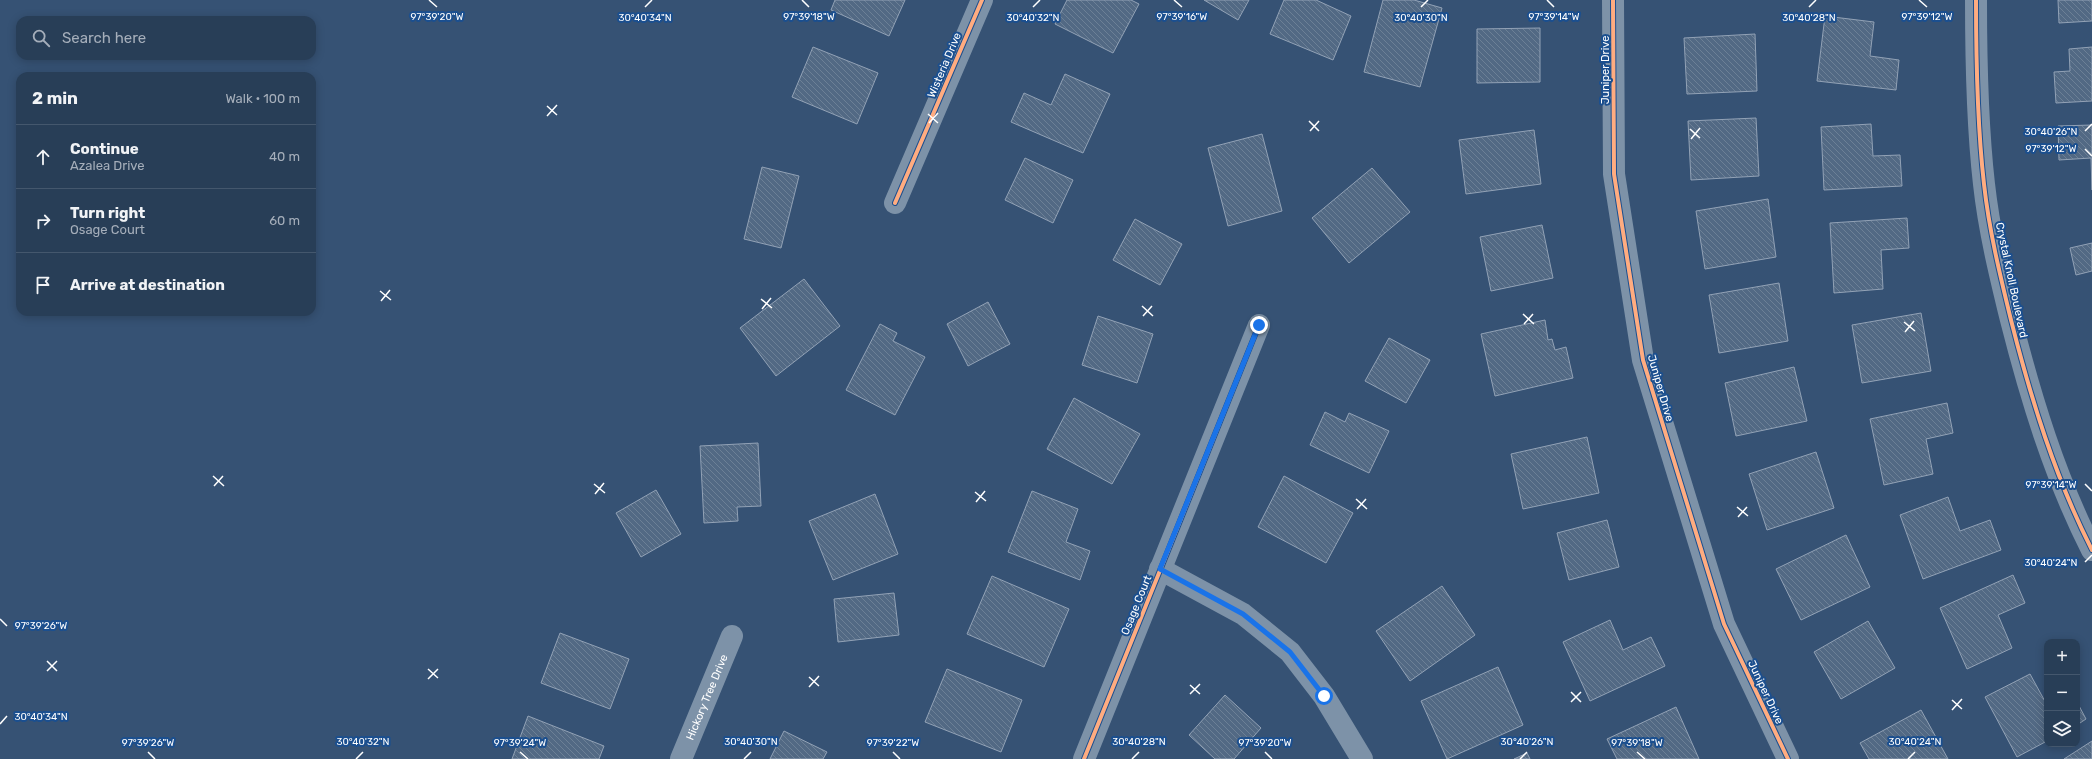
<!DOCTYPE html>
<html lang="en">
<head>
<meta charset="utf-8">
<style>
  :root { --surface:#283e57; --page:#344961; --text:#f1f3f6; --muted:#a5aeba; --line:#44576d }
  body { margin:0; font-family:Rubik,sans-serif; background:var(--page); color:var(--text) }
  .controls { position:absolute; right:12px; bottom:12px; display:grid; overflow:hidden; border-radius:8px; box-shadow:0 2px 10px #0003 }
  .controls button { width:36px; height:36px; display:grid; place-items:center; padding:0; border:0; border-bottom:1px solid var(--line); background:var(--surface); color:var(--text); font:20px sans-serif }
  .stop { position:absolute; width:12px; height:12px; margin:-9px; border:3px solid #1a73e8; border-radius:50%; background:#fff }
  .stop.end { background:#1a73e8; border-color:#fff; box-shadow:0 1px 4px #0008 }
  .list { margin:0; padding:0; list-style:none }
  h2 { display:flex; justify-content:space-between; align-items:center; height:52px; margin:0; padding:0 16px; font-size:17px }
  h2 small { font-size:13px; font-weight:400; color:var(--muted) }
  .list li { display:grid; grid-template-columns:26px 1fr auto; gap:12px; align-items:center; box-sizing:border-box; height:64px; padding:0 16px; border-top:1px solid var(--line) }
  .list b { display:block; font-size:15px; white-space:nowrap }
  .list p { margin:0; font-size:13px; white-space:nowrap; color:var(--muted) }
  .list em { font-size:13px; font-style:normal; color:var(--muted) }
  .icon { flex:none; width:22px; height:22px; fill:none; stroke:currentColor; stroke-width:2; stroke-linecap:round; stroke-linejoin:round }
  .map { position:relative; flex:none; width:2092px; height:759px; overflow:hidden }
  .search { position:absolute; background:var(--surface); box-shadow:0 2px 10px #0003; left:16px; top:16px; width:300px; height:44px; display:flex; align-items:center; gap:10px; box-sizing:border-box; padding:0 14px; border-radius:12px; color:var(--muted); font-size:15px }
  .panel { position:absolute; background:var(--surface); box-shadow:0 2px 10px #0003; left:16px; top:72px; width:300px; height:244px; border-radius:12px }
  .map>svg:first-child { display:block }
  .building { fill:url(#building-back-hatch); stroke:#92a2b6 }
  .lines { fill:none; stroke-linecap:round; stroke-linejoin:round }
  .street { stroke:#7d92a8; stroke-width:22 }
  .cycleway-casing { stroke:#1b4f8f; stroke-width:6 }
  .cycleway { stroke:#ffac80; stroke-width:4 }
  .route { stroke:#1a73e8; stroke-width:5 }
  .ticks { fill:none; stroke:#fff; stroke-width:1.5 }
  .labels { text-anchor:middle; stroke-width:4; stroke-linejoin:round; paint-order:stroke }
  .street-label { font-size:11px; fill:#fff; stroke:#1b4f8f }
  .ticks-label { font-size:10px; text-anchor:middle; fill:#fff; stroke:#1b4f8f; stroke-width:4; stroke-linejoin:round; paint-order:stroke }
</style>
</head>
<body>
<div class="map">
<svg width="2092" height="759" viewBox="0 0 2092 759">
  <defs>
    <pattern id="building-back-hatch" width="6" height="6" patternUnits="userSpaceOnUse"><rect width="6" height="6" fill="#526984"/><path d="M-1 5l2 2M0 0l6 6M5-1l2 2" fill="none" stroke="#6c8096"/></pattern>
  </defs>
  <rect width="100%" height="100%" fill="#365274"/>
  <path class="building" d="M835 0H905L889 36 831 10Z
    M1067 0H1131L1139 4 1113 53 1055 24Z
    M1204 0H1249L1238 20Z
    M1284 0H1316L1351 16 1333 60 1270 34Z
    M1383 0H1414L1442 8 1420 87 1364 72Z
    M2058 0H2092V21L2059 23Z
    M1825 16 1874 22 1870 56 1899 60 1896 90 1817 81Z
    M1540 28V82L1477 83V29Z
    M1755 34 1757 91 1687 94 1684 38Z
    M813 47 878 73 857 124 792 97Z
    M2092 47V101L2056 103 2054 72 2070 71 2069 49Z
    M1065 74 1110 94 1083 153 1011 122 1024 93 1051 105Z
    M1756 118 1759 176 1691 180 1688 121Z
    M1871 124 1873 156 1900 155 1902 186 1824 190 1821 127Z
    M2092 125V190L2091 158 2059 160 2058 126Z
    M1534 130 1541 184 1466 194 1459 140Z
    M1262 134 1282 211 1228 226 1208 148Z
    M1025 158 1073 180 1053 223 1005 200Z
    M762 167 799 176 781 248 744 239Z
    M1372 168 1410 212 1349 263 1312 218Z
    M1768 199 1776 257 1705 269 1696 211Z
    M1907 218 1909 248 1881 250 1883 289 1834 293 1830 223Z
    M1135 219 1182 244 1160 285 1113 260Z
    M1542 225 1553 278 1491 291 1480 237Z
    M2092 243V271L2076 275 2070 248Z
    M804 279 840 326 776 376 740 328Z
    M1779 283 1788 341 1719 353 1709 295Z
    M988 302 1010 344 968 366 947 324Z
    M1921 313 1931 371 1862 383 1852 325Z
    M1098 316 1153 334 1137 383 1082 365Z
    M1545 320 1548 340 1552 339 1555 350 1566 347 1573 378 1495 396 1481 334Z
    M880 324 897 333 893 341 925 357 895 415 846 390Z
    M1389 338 1430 360 1406 403 1365 381Z
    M1794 367 1807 421 1736 436 1725 383Z
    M1074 398 1140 434 1112 484 1047 449Z
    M1947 403 1953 433 1926 439 1933 474 1884 485 1870 419Z
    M1325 412 1345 422 1349 413 1389 431 1369 473 1310 445Z
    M1587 437 1599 493 1523 509 1511 454Z
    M758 443 761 506 737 507 738 521 704 523 700 446Z
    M1816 452 1834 508 1767 530 1749 474Z
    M1284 476 1353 513 1326 563 1258 527Z
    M656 490 681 534 641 557 616 513Z
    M1032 491 1078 509 1066 542 1090 551 1080 580 1008 552Z
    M875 494 898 554 833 580 809 521Z
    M1948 497 1960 531 1990 520 2001 550 1923 579 1900 515Z
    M1607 520 1619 567 1569 580 1557 533Z
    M1846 535 1870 587 1801 620 1776 569Z
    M2013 575 2025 603 1998 615 2012 648 1967 669 1940 608Z
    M992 576 1069 609 1044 667 967 634Z
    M1442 586 1475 635 1410 681 1376 631Z
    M894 593 899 635 838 642 834 599Z
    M1610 620 1623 650 1651 637 1665 666 1590 701 1563 642Z
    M1868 621 1895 668 1841 699 1814 652Z
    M560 633 629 659 610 709 541 683Z
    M1498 667 1523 725 1447 759 1421 701Z
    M947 669 1022 700 1001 752 925 722Z
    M2030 674 2047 705V741L2017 757 1985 697Z
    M1225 695 1261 728 1234 759H1215L1189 735Z
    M2077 702 2086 719 2077 725Z
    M1676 707 1699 759H1617L1607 739Z
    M1921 710 1948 759H1869L1860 743Z
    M528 716 604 746 599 759H512Z
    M784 731 827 752 823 759H770Z
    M2092 741V759H2064Z
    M1527 753 1530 759H1514Z"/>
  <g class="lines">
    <g class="street">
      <path d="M1613 0 1614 174 1643 360 1724 624 1788 759"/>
      <path d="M1976 0C1976 62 1977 123 1984 184 1989 230 2000 275 2011 320 2031 399 2055 477 2092 550"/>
      <path d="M895 203 982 0"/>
      <path d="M1160 569 1243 614 1290 652 1324 696 1362 759"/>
      <path id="s1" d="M681 759 732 636"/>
      <path d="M1084 759 1259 325"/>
    </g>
    <defs>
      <path id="cycleway" d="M1613 0 1614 174 1643 360 1724 624 1788 759
        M1976 0C1976 62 1977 123 1984 184 1989 230 2000 275 2011 320 2031 399 2055 477 2092 550
        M895 203 982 0
        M1084 759 1259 325"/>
    </defs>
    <use href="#cycleway" class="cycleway-casing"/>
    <use href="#cycleway" class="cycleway"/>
  </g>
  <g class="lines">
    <path class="route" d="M1259 325 1160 569 1243 614 1290 652 1324 696"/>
  </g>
  <path class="ticks" d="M429 0 437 7M802 0 809 7M1174 0 1182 7M1547 0 1554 7M1919 0 1927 7M645 7 652 0M1033 7 1040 0M1421 7 1428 0M1809 7 1816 0M547 106 557 115M928 114 938 123M547 116 557 105M1309 121 1319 131M929 123 938 113M1690 129 1700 138M1310 131 1319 121M2085 131 2092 124M1691 139 1700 128M2085 149 2092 156M380 291 391 300M761 299 772 308M381 301 390 290M1142 306 1153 316M762 309 771 298M1523 314 1534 324M1143 316 1152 306M1904 322 1915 331M1524 324 1533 314M1905 332 1914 321M213 476 224 486M594 484 605 493M2085 484 2092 491M214 486 223 476M975 492 986 501M595 494 604 483M1356 499 1367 509M976 502 985 491M1737 507 1748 516M1357 509 1366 499M1738 517 1747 507M2085 562 2092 555M0 619 7 626M47 661 57 671M428 669 438 678M47 671 57 661M809 677 819 686M428 679 438 669M1190 685 1200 694M809 687 819 676M1571 692 1581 702M1190 694 1200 684M1952 700 1962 709M1571 702 1581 692M1952 710 1962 699M0 724 7 716M148 752 155 759M520 752 528 759M893 752 900 759M1265 752 1272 759M1637 752 1645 759M356 759 363 752M744 759 751 752M1132 759 1139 752M1520 759 1527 752M1908 759 1915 752"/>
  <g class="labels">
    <g class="street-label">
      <text transform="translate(944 65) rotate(-67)" y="4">Wisteria Drive</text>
      <text transform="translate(1605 70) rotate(-90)" y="4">Juniper Drive</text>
      <text transform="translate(2012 280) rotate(78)" y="4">Crystal Knoll Boulevard</text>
      <text transform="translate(1661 388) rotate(74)" y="4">Juniper Drive</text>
      <text transform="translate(1136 605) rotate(-68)" y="4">Osage Court</text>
      <text transform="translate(1766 692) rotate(65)" y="4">Juniper Drive</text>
      <text dy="4" stroke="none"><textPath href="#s1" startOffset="67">Hickory Tree Drive</textPath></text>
    </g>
  </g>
  <g class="ticks-label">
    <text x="437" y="20">97°39'20"W</text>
    <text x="809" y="20">97°39'18"W</text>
    <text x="1182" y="20">97°39'16"W</text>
    <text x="1554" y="20">97°39'14"W</text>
    <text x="1927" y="20">97°39'12"W</text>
    <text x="645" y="21">30°40'34"N</text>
    <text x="1033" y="21">30°40'32"N</text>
    <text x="1421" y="21">30°40'30"N</text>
    <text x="1809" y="21">30°40'28"N</text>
    <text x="2051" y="135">30°40'26"N</text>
    <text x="2051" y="152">97°39'12"W</text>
    <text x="2051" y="488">97°39'14"W</text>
    <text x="2051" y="566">30°40'24"N</text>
    <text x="41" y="629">97°39'26"W</text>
    <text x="41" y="720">30°40'34"N</text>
    <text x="363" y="745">30°40'32"N</text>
    <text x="751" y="745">30°40'30"N</text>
    <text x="1139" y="745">30°40'28"N</text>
    <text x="1527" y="745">30°40'26"N</text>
    <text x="1915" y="745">30°40'24"N</text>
    <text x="148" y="746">97°39'26"W</text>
    <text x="520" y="746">97°39'24"W</text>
    <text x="893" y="746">97°39'22"W</text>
    <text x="1265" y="746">97°39'20"W</text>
    <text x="1637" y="746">97°39'18"W</text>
  </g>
</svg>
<div class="controls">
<button>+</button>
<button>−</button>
<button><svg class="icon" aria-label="layers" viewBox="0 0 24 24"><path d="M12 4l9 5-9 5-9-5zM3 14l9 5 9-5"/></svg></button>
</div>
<div class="stop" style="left:1324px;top:696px"></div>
<div class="stop end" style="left:1259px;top:325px"></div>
<div class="search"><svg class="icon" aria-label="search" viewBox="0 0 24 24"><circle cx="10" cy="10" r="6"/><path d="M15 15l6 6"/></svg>Search here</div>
<section class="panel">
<h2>2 min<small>Walk · 100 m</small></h2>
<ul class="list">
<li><svg class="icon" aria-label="ahead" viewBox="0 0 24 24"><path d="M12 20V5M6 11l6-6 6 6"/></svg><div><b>Continue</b><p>Azalea Drive</p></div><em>40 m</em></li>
<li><svg class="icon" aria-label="right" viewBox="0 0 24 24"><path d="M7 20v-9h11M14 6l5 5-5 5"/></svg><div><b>Turn right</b><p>Osage Court</p></div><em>60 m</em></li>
<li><svg class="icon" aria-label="arrive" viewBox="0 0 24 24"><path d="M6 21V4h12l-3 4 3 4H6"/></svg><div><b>Arrive at destination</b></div></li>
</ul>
</section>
</div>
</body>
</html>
